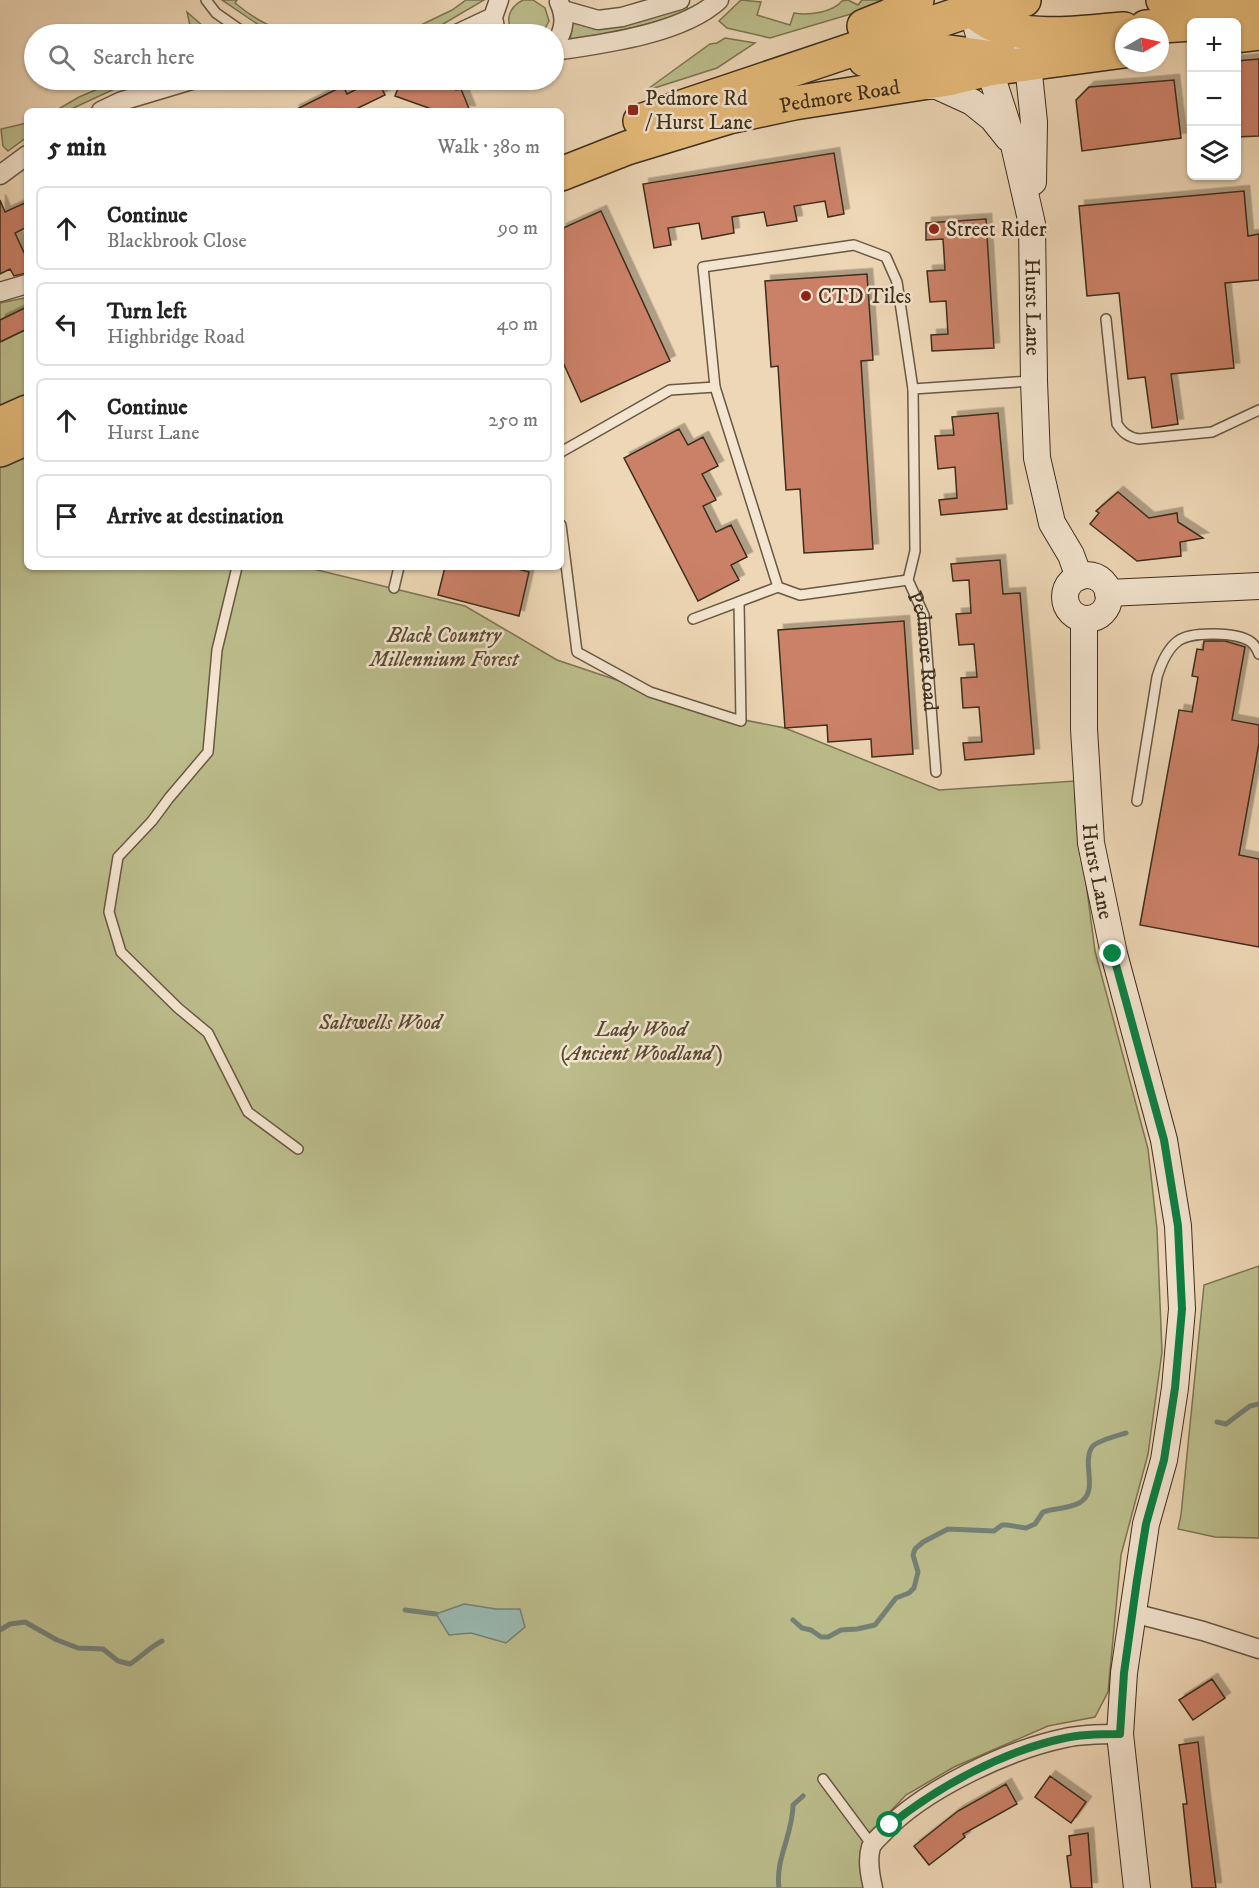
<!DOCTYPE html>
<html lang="en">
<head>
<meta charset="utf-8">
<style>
  :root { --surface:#fff; --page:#f2f2f2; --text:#222; --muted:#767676; --line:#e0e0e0 }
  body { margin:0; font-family:"IM FELL DW Pica",serif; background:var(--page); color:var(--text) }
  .controls { position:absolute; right:18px; top:18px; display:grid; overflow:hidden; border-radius:9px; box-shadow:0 2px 4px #0004 }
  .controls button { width:54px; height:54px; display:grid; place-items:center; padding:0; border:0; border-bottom:2px solid var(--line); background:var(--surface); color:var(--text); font:30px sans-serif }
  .compass { position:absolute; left:1115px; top:18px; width:54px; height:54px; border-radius:50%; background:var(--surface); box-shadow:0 2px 4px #0004; rotate:81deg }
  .stop { position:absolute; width:18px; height:18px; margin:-14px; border:4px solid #0b8043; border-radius:50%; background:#fff }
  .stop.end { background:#0b8043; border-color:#fff; box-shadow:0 2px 6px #0008 }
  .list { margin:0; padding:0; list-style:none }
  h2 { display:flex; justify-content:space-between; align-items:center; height:78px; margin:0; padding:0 24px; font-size:26px }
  h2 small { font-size:20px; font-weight:400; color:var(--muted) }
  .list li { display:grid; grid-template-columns:39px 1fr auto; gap:18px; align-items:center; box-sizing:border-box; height:84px; margin:0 12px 12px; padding:0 12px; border:2px solid var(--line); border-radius:9px }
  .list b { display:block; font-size:22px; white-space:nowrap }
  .list p { margin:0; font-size:20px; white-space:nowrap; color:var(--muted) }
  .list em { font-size:20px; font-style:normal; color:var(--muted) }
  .icon { flex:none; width:33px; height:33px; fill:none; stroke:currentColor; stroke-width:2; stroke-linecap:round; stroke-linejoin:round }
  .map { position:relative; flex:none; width:1259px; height:1888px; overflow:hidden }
  .search { position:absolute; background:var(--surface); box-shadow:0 2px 4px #0004; left:24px; top:24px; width:540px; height:66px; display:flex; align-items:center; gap:15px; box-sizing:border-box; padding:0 21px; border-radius:33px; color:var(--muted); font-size:22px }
  .panel { position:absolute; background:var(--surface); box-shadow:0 2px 4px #0004; left:24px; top:108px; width:540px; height:462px; border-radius:9px }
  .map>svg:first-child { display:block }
  .green { fill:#bcbd8c; stroke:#7c7554; stroke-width:1.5 }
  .water { fill:#99b9b2; stroke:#748176; stroke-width:1.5 }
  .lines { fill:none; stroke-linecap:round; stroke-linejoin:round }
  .stream { stroke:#748176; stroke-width:5 }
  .building { fill:#cb8167; stroke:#3c2d1b; stroke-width:1.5; filter:url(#shadow) }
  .lane-casing { stroke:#685842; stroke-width:12 }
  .street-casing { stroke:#685842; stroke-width:21 }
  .secondary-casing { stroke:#3c2d1b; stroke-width:28 }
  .highway-casing { stroke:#3c2d1b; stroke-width:36 }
  .lane { stroke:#f4e5d0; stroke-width:9 }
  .street { stroke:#f4e5d0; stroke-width:18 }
  .secondary { stroke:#f4e5d0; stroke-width:26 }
  .highway { stroke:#e7bc7b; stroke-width:33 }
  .route { stroke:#0b8043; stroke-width:8 }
  .poi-dot { fill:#8f2418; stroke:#f4e5d0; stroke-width:2 }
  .labels { text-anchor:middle; stroke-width:5; stroke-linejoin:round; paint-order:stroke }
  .street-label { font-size:21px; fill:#3c2d1b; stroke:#f4e5d0 }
  .poi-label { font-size:21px; fill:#3c2d1b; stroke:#f4e5d0; text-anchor:start }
  .park-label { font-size:21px; font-style:italic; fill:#564a32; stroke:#f4e5d0 }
</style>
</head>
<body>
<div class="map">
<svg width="1259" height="1888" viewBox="0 0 1259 1888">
  <defs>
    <filter id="shadow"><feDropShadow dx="5.5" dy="-5.5" stdDeviation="0" flood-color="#0004"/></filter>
  </defs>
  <rect width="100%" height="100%" fill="#eed7b6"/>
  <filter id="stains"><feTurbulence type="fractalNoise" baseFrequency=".00333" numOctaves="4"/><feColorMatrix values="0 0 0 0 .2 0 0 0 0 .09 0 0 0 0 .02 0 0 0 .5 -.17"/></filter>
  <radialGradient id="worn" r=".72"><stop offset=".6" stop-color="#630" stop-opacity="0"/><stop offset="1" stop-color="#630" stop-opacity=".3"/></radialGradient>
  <path class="green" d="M222 0H237L235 3C258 22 277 32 307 34L400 28 421 25 452 10 466 0H484L438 27 419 33 397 34H272Z
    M523 0H533L545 8 549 21 542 34H516C503 22 509 7 523 0Z
    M741 0 761 2 757 15 790 25 794 13C809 16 833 12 842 1L848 0 858 5 862 0H898L770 38 727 28 719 21Z
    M687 7 689 11C650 25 611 34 570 40L573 23C613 31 649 19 687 7Z
    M187 12 212 34H192Z
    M725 38 755 43 717 68 645 91 710 44 717 43Z
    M119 80H134L67 111H55L79 97Z
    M27 123V137L8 151 3 146 1 129Z
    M24 298 27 307 0 320V303Z
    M27 329V394L0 407V342Z
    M27 448V567H305L465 606 557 660 724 716 785 728 939 790 1075 781V799L1095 951 1148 1149 1157 1229 1162 1352 1148 1454 1121 1555 1108 1692 1095 1717 1048 1726 954 1767 906 1795 880 1822 864 1843 863 1888H0V460Z
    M1259 1266V1538L1215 1537 1178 1529 1181 1515 1204 1285Z"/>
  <path class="water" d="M464 1604 496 1609H520L525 1627 506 1643 471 1633 449 1635 436 1614Z"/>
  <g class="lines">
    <path class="stream" d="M1217 1422 1226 1424 1250 1406 1259 1404
      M405 1610 436 1614
      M793 1620 802 1628 811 1630 821 1637H828L841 1630 857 1629 875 1625 896 1598 909 1593 914 1588 918 1572 913 1555 915 1549 923 1542 948 1529 994 1531 1002 1525H1007L1026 1528 1035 1524 1043 1512C1054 1508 1068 1509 1079 1503 1100 1491 1081 1464 1092 1447 1096 1441 1119 1435 1126 1433
      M0 1630 10 1624 25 1622 57 1640 78 1648 103 1649 118 1661 130 1664C141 1657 150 1647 162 1641
      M779 1888C775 1859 793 1834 793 1805L803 1796"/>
  </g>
  <path class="building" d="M1259 59V136L1236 137V61Z
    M375 80H377L385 95 352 111H293L343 86 347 94Z
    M401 80H415L436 87 439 80 456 90 461 89 470 111H437L395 96Z
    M1174 80 1181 138 1082 151 1076 100 1089 87Z
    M834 153 844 214 828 217 825 201 794 206 797 221 767 226 764 212 732 217 734 233 702 239 699 223 668 228 671 245 654 248 643 184Z
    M1244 191 1248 236 1259 234V280L1225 283 1234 368 1171 374 1178 424 1152 428 1145 377 1128 379 1119 293 1087 296 1079 206Z
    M0 200 5 212 27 202V227L15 233 27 259V273L14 276 10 269 0 274Z
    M601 211 670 361 581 402 561 358V229Z
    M986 219 994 348 932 351 931 335 948 334 946 301 930 302 927 271 945 270 943 239 926 240V223Z
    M867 274 873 360 861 361 873 549 804 553 800 489 786 490 778 366 771 367 765 281Z
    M27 307V329L0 342V320Z
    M998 413 1007 509 941 515 939 500 957 498 955 467 938 469 935 436 954 435 952 417Z
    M679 429 688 445 703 437 718 466 702 474 716 500 703 506 716 532 731 525 747 557 731 565 739 580 698 601 624 458Z
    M1118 492 1149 518 1177 513 1178 522 1203 538 1180 542 1181 556 1137 561 1090 524 1099 513 1096 511Z
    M1000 560 1003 594 1020 593 1034 754 965 760 963 743 982 742 979 707 963 708 961 678 977 677 974 644 959 645 956 614 971 613 969 580 953 581 951 564Z
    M445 567H510L529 572 519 616 438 595Z
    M904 621 913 754 872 757 871 739 828 742 827 725 785 728 778 630Z
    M1204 641H1225L1245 647 1232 720 1259 725V743L1239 855 1259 859V947L1140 925 1179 710 1192 712 1198 677 1192 676 1197 649 1203 650Z
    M1212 1679 1225 1698 1193 1720 1179 1700Z
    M1198 1742 1204 1793 1216 1888H1192L1183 1804H1187L1179 1745Z
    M1050 1776 1086 1802 1071 1823 1035 1797Z
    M1006 1784 1017 1804 963 1834 965 1837 929 1865 914 1846 958 1811Z
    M1088 1833 1092 1888H1071L1067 1856 1071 1855 1069 1836Z"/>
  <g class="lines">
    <defs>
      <g id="lane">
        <path d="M206 0 216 13 246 34"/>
        <path d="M1106 319 1117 424C1123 433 1128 437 1139 439L1212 432 1259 410"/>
        <path d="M715 387 778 587 800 595 908 580"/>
        <path id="s1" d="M913 389 915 551 908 580 924 615 936 772"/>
        <path d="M561 452 670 390 715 387 703 267 854 245 886 257 897 282 913 389 1031 381"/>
        <path d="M561 525 577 652 650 692 741 721 739 602"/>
        <path d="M237 567 217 650 208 752 169 798 152 821 118 857 109 912 121 952 178 1008 208 1033 248 1112 298 1149"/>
        <path d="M394 588 399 567"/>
        <path d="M693 619 778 587"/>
        <path d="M1137 801 1157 677C1161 664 1167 649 1178 641 1191 631 1238 632 1251 642 1255 645 1257 649 1259 654"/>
        <path d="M823 1779 872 1845"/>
      </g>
      <path id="street" d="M563 10 598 20 622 17 680 0
        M457 34 493 17
        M496 34 493 17 499 0
        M554 44C565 32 566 17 559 2
        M554 51C603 44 682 34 719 0
        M101 111 122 101 192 80
        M0 175 27 155
        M0 292 27 284
        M1133 1613 1203 1631 1259 1649
        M873 1888C870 1875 867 1860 871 1847 873 1842 879 1837 883 1833 922 1790 1008 1750 1065 1738 1082 1734 1102 1734 1120 1734"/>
      <g id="secondary">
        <path id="s2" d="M969 0 985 56 1014 145 1032 224 1034 381 1037 458 1052 523 1071 555 1079 577"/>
        <path d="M1026 45 1034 122 1033 182"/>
        <path d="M922 86H937L972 102 992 118 1008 138"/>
        <circle cx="1087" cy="597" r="22"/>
        <path d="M1108 593 1259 586"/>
        <path id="s3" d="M1084 620V729L1091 843 1114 954 1164 1140 1178 1226 1182 1309 1175 1388 1164 1460 1146 1524 1124 1673 1120 1734 1137 1888"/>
      </g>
      <g id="highway">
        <path d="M1163 0 1259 5"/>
        <path d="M971 10C979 15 987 22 995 25 1037 40 1081 32 1124 29"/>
        <path d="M864 26 889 16 917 0"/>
        <path d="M1146 27 1192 24"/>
        <path d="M1236 36 1259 33"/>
        <path d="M865 60 942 51 1002 59"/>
        <path d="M640 121 929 24 971 10 1024 0"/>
        <path id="s4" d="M561 174 627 148 729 117 794 103 948 79 989 69 1124 51"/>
        <path d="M0 424 27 412"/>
        <path d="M0 450 27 438"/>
      </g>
    </defs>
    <use href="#lane" class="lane-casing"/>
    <use href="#street" class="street-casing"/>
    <use href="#secondary" class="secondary-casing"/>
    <use href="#highway" class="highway-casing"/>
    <use href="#lane" class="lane"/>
    <use href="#street" class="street"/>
    <use href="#secondary" class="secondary"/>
    <use href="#highway" class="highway"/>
  </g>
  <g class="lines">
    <path class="route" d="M890 1825C939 1786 1003 1751 1065 1738 1082 1734 1102 1734 1120 1734L1124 1673 1137 1580 1146 1524 1164 1460 1175 1388 1182 1309 1178 1226 1164 1140 1113 954"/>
  </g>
  <g class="poi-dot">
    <rect x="627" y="104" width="12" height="12" rx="3"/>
    <circle cx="934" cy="229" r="6"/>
    <circle cx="806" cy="296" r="6"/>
  </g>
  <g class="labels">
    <g class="street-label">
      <text dy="7" stroke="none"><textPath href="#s4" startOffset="290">Pedmore Road</textPath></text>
      <text dy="7" stroke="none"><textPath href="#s2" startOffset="316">Hurst Lane</textPath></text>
      <text dy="7" stroke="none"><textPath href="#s1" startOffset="266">Pedmore Road</textPath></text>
      <text dy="7" stroke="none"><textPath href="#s3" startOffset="252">Hurst Lane</textPath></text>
    </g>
    <g class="poi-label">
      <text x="645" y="105">Pedmore Rd<tspan x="645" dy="24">/ Hurst Lane</tspan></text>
      <text x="946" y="236">Street Rider</text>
      <text x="818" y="303">CTD Tiles</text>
    </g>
    <g class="park-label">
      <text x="444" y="642">Black Country<tspan x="444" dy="24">Millennium Forest</tspan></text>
      <text x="380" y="1029">Saltwells Wood</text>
      <text x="641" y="1036">Lady Wood<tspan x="641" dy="24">(Ancient Woodland)</tspan></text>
    </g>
  </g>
  <rect width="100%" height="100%" filter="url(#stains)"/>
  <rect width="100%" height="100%" fill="url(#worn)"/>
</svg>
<div class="controls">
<button>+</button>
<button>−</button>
<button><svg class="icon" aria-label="layers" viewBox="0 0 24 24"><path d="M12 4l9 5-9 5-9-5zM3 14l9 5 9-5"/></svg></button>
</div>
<svg class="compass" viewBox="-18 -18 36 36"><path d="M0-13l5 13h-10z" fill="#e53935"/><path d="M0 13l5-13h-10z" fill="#767676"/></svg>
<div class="stop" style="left:890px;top:1825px"></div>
<div class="stop end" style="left:1113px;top:954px"></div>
<div class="search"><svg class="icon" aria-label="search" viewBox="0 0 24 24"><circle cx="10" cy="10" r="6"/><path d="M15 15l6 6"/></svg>Search here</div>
<section class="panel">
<h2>5 min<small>Walk · 380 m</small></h2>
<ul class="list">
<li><svg class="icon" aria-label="ahead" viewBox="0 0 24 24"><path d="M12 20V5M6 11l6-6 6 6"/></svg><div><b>Continue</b><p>Blackbrook Close</p></div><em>90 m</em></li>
<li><svg class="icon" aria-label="left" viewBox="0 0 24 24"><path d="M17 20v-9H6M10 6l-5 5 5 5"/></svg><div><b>Turn left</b><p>Highbridge Road</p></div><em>40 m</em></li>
<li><svg class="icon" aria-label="ahead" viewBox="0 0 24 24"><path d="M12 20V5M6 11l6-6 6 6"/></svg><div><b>Continue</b><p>Hurst Lane</p></div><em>250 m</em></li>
<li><svg class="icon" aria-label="arrive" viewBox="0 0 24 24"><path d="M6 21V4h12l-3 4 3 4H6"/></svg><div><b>Arrive at destination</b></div></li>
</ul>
</section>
</div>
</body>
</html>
